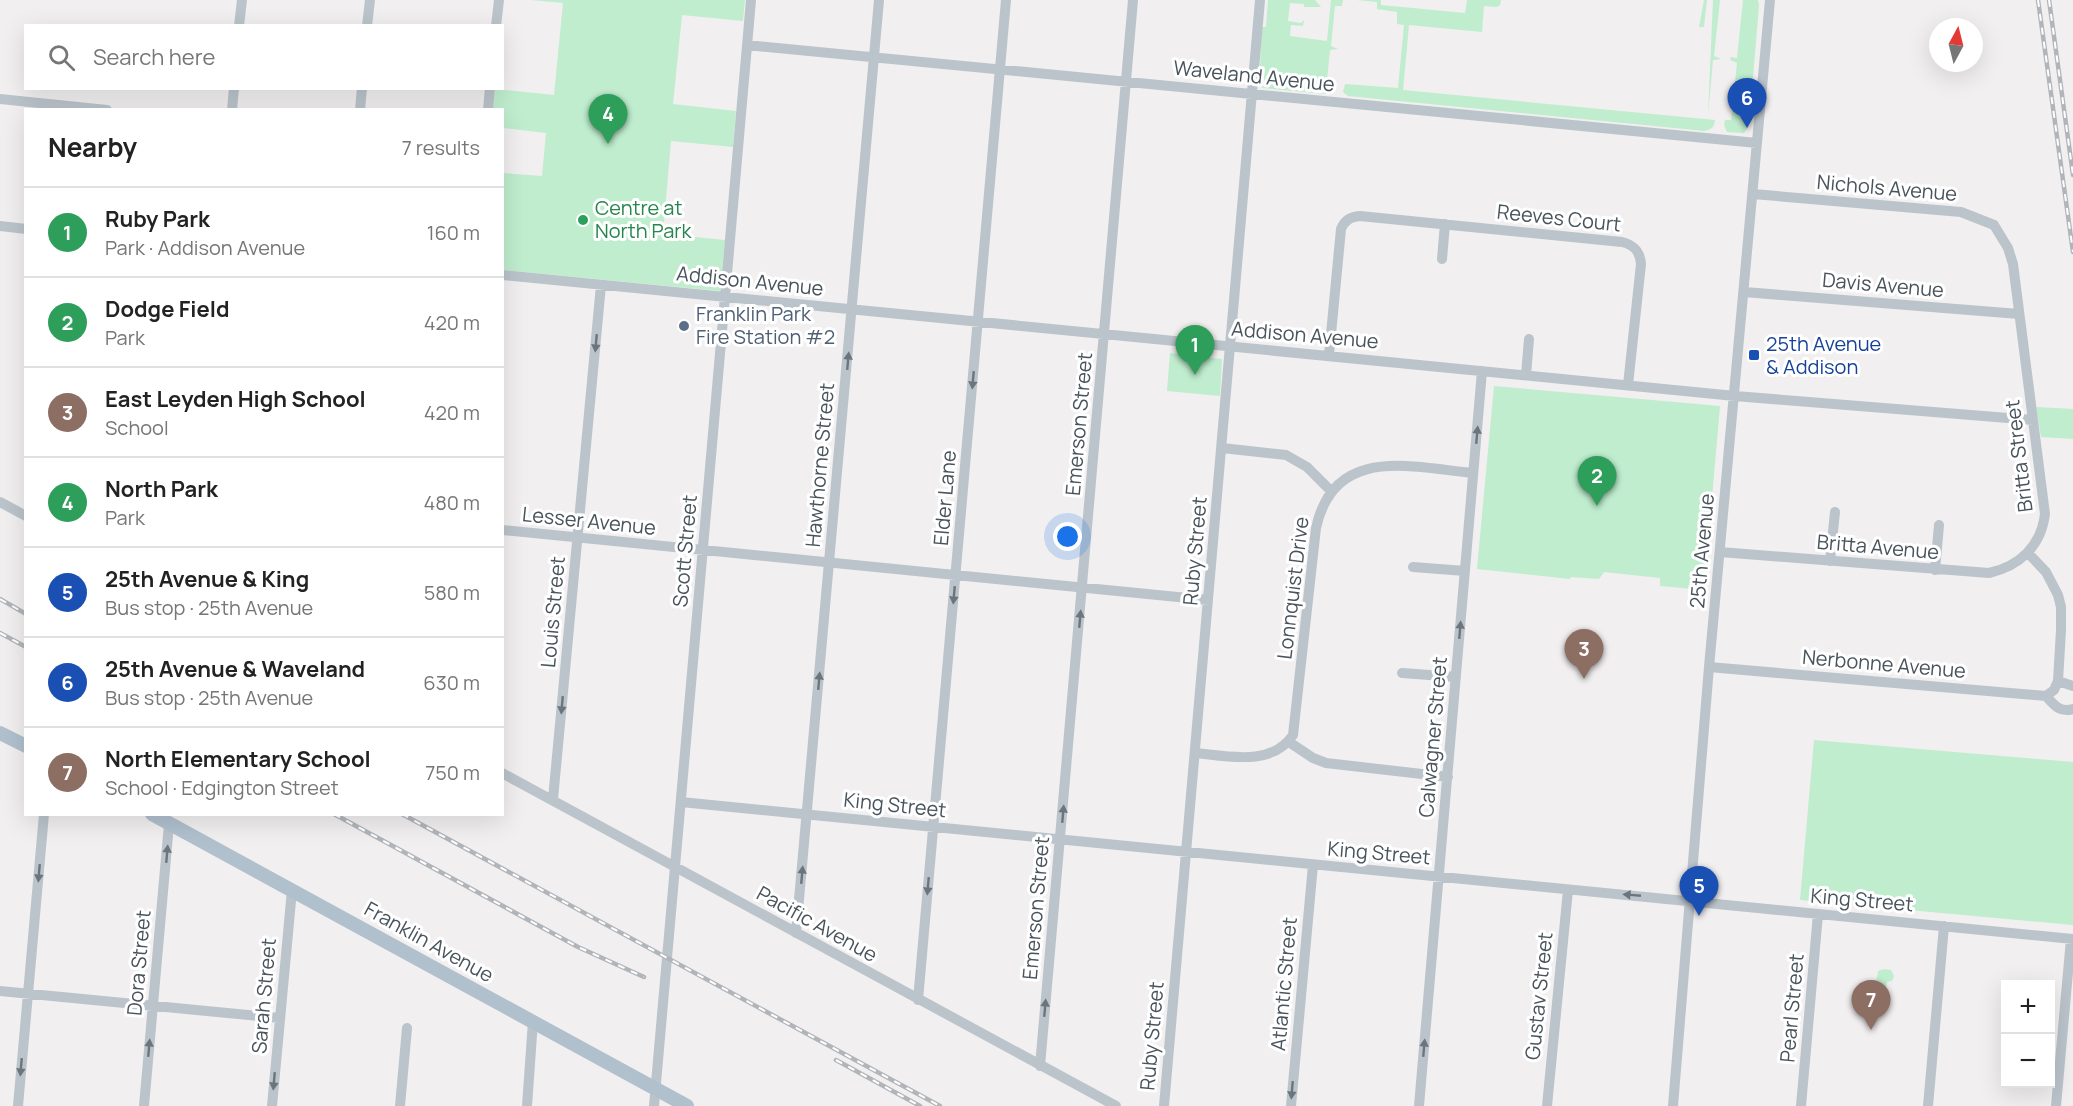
<!DOCTYPE html>
<html lang="en">
<head>
<meta charset="utf-8">
<style>
  :root { --surface:#fff; --page:#f2f2f2; --text:#222; --muted:#767676; --line:#e0e0e0; --accent:#217dda }
  body { margin:0; font-family:Manrope,sans-serif; background:var(--page); color:var(--text) }
  .controls { position:absolute; right:18px; bottom:18px; display:grid; overflow:hidden; border-radius:0px; box-shadow:0 6px 24px #0002 }
  .controls button { width:54px; height:54px; display:grid; place-items:center; padding:0; border:0; border-bottom:2px solid var(--line); background:var(--surface); color:var(--text); font:30px sans-serif }
  .compass { position:absolute; left:1929px; top:18px; width:54px; height:54px; border-radius:50%; background:var(--surface); box-shadow:0 6px 24px #0002; rotate:7deg }
  .you { position:absolute; left:1068px; top:537px; width:21px; height:21px; margin:-15px; border:4px solid #fff; border-radius:50%; background:#1a73e8; box-shadow:0 0 0 9px #1a73e833 }
  .badge { display:grid; place-items:center; width:39px; height:39px; border-radius:50%; background:var(--accent); color:#fff; font-size:20px; font-weight:700 }
  .pin { position:absolute; translate:-50% -50px; filter:drop-shadow(0 2px 3px #0008) }
  .pin::after { content:''; position:absolute; top:32px; width:21px; height:18px; background:inherit; clip-path:polygon(0 0,100% 0,50% 100%) }
  .list { margin:0; padding:0; list-style:none }
  h2 { display:flex; justify-content:space-between; align-items:center; height:78px; margin:0; padding:0 24px; font-size:26px }
  h2 small { font-size:20px; font-weight:400; color:var(--muted) }
  .list li { display:grid; grid-template-columns:39px 1fr auto; gap:18px; align-items:center; box-sizing:border-box; height:90px; padding:0 24px; border-top:2px solid var(--line) }
  .list b { display:block; font-size:22px; white-space:nowrap }
  .list p { margin:0; font-size:20px; white-space:nowrap; color:var(--muted) }
  .list em { font-size:20px; font-style:normal; color:var(--muted) }
  .icon { flex:none; width:33px; height:33px; fill:none; stroke:currentColor; stroke-width:2; stroke-linecap:round; stroke-linejoin:round }
  .map { position:relative; flex:none; width:2073px; height:1106px; overflow:hidden }
  .search { position:absolute; background:var(--surface); box-shadow:0 6px 24px #0002; left:24px; top:24px; width:480px; height:66px; display:flex; align-items:center; gap:15px; box-sizing:border-box; padding:0 21px; border-radius:0px; color:var(--muted); font-size:22px }
  .panel { position:absolute; background:var(--surface); box-shadow:0 6px 24px #0002; left:24px; top:108px; width:480px; height:708px; border-radius:0px }
  .map>svg:first-child { display:block }
  .green { fill:#bfedce }
  .lines { fill:none; stroke-linecap:round; stroke-linejoin:round }
  .minor { stroke:#bbc4cb; stroke-width:10 }
  .major { stroke:#b0c0cd; stroke-width:14 }
  .rail-casing { stroke:#b1b5b9; stroke-width:4.5 }
  .rail { stroke:#fff; stroke-width:2; stroke-dasharray:7; stroke-linecap:butt }
  .oneway { fill:#6a757d }
  .leisure-dot { fill:#2e9e5b; stroke:#fff; stroke-width:2 }
  .service-dot { fill:#5c6f8a; stroke:#fff; stroke-width:2 }
  .transit-dot { fill:#1a4fb4; stroke:#fff; stroke-width:2 }
  .labels { text-anchor:middle; stroke-width:6; stroke-linejoin:round; paint-order:stroke }
  .street-label { font-size:20px; fill:#48535b; stroke:#fff }
  .leisure-label { font-size:20px; fill:#27864d; stroke:#fff; text-anchor:start }
  .service-label { font-size:20px; fill:#4e5e75; stroke:#fff; text-anchor:start }
  .transit-label { font-size:20px; fill:#164399; stroke:#fff; text-anchor:start }
</style>
</head>
<body>
<div class="map">
<svg width="2073" height="1106" viewBox="0 0 2073 1106">
  <rect width="100%" height="100%" fill="#f1efef"/>
  <path class="green" d="M531 0H745L743 21 682 15 673 104 736 111 733 147 671 141 663 234 725 240 720 291 503 270V173L542 176 546 133 503 128 502 110H493L495 89 554 95 563 3Z
    M1268 0H1315L1321 7H1304V4L1290 3 1288 21 1301 23 1304 20 1303 26 1291 25 1290 36 1327 41 1331 0H1343L1342 6H1335L1331 46 1338 49 1330 50 1327 80 1334 83 1332 92 1327 94 1263 88 1259 85 1262 27H1266Z
    M1357 0H1381V5L1465 13 1467 0H1501L1500 5 1497 7 1484 6 1482 32 1409 25 1403 90 1715 120C1714 127 1712 129 1705 131L1348 96 1343 92 1345 84 1398 88 1404 25 1397 24V12L1377 9V2Z
    M1704 0H1707L1704 27H1699Z
    M1713 0H1720L1714 56 1721 59 1713 60 1708 116Z
    M1743 0H1758L1759 5 1749 126 1744 133 1727 132 1724 125 1725 120H1731L1737 63 1730 60 1731 57 1737 58Z
    M1170 353 1222 359 1220 396 1167 391Z
    M1494 386 1720 406 1704 590 1660 586V578L1604 572 1599 579 1571 577 1570 579 1477 569Z
    M2036 407 2073 409V439L2041 437Z
    M1814 740 2073 762V925L1800 900Z
    M1884 969 1891 970 1894 976 1892 981 1887 982 1885 993 1879 995 1875 991C1874 985 1878 977 1878 971Z"/>
  <g class="lines">
    <path class="minor" d="M239 26 242 0
      M367 26 370 0
      M496 26 499 0
      M747 45 1757 143
      M0 99 107 110
      M232 110 234 88
      M360 110 362 88
      M488 110 490 88
      M0 226 26 229
      M1442 259 1445 224
      M502 275 1735 396 2033 420
      M1744 292 2019 314
      M1329 355 1341 229C1345 220 1350 217 1360 216L1622 242C1634 245 1640 251 1641 264L1628 385
      M1526 375 1529 339
      M1222 448 1286 455 1307 467 1331 491
      M0 502 26 516
      M502 530 1208 600
      M1720 552 1989 573C2020 566 2041 546 2045 514L2013 264 2008 248 1994 225 1961 212 1753 194
      M1830 561 1835 512
      M1413 567 1465 571
      M1935 570 1939 525
      M1709 667 2046 696 2054 690 2058 681 2061 630V607L2058 595 2046 572 2028 553
      M1402 673 1456 677
      M2058 681 2073 686
      M2046 696C2054 705 2060 713 2073 709
      M1289 742 1313 758 1326 763 1448 777
      M1195 753C1227 756 1272 767 1293 735L1316 528C1334 445 1410 467 1473 473
      M502 773 1116 1106
      M553 799 601 285
      M681 802 2073 939
      M796 933 879 0
      M0 991 279 1018
      M918 1000 1006 0
      M1040 1066 1133 0
      M18 1106 44 814
      M144 1106 169 824
      M272 1106 292 890
      M400 1106 407 1028
      M527 1106 533 1021
      M654 1106 751 0
      M1164 1106 1260 0
      M1291 1106 1313 865
      M1419 1106 1482 371
      M1547 1106 1568 890
      M1673 1106 1709 667 1770 0
      M1801 1106 1818 914
      M1928 1106 1944 926
      M2056 1106 2071 939"/>
    <path class="major" d="M0 733 26 746
      M152 814 687 1106"/>
    <defs>
      <path id="rail" d="M2038 0 2073 252
        M2049 0 2073 175
        M0 599 26 614
        M0 633 26 647
        M334 814 578 947 644 977
        M402 814 940 1106
        M836 1060 920 1106"/>
    </defs>
    <use href="#rail" class="rail-casing"/>
    <use href="#rail" class="rail"/>
  </g>
  <defs><path id="oneway-solid" d="M-6-.8H1V-3.2L6.5 0L1 3.2V.8H-6Z" transform="scale(1.5)"/></defs>
  <g class="oneway">
    <use href="#oneway-solid" transform="translate(596 343) rotate(95)"/>
    <use href="#oneway-solid" transform="translate(848 361) rotate(-85)"/>
    <use href="#oneway-solid" transform="translate(973 380) rotate(95)"/>
    <use href="#oneway-solid" transform="translate(1477 435) rotate(-85)"/>
    <use href="#oneway-solid" transform="translate(954 595) rotate(95)"/>
    <use href="#oneway-solid" transform="translate(1080 619) rotate(-85)"/>
    <use href="#oneway-solid" transform="translate(1460 630) rotate(-85)"/>
    <use href="#oneway-solid" transform="translate(819 681) rotate(-85)"/>
    <use href="#oneway-solid" transform="translate(562 705) rotate(95)"/>
    <use href="#oneway-solid" transform="translate(1063 814) rotate(-85)"/>
    <use href="#oneway-solid" transform="translate(167 854) rotate(-85)"/>
    <use href="#oneway-solid" transform="translate(39 873) rotate(95)"/>
    <use href="#oneway-solid" transform="translate(802 875) rotate(-85)"/>
    <use href="#oneway-solid" transform="translate(928 886) rotate(95)"/>
    <use href="#oneway-solid" transform="translate(1632 895) rotate(-175)"/>
    <use href="#oneway-solid" transform="translate(1045 1008) rotate(-85)"/>
    <use href="#oneway-solid" transform="translate(149 1048) rotate(-85)"/>
    <use href="#oneway-solid" transform="translate(1424 1048) rotate(-85)"/>
    <use href="#oneway-solid" transform="translate(21 1067) rotate(95)"/>
    <use href="#oneway-solid" transform="translate(274 1081) rotate(95)"/>
    <use href="#oneway-solid" transform="translate(1292 1090) rotate(95)"/>
  </g>
  <circle class="leisure-dot" cx="583" cy="220" r="6"/>
  <circle class="service-dot" cx="684" cy="326" r="6"/>
  <rect class="transit-dot" x="1748" y="349" width="12" height="12" rx="3"/>
  <g class="labels">
    <g class="street-label">
      <text transform="translate(1254 76) rotate(6)" y="7">Waveland Avenue</text>
      <text transform="translate(1887 188) rotate(5)" y="7">Nichols Avenue</text>
      <text transform="translate(1559 218) rotate(6)" y="7">Reeves Court</text>
      <text transform="translate(750 281) rotate(6)" y="7">Addison Avenue</text>
      <text transform="translate(1883 285) rotate(5)" y="7">Davis Avenue</text>
      <text transform="translate(1305 335) rotate(5)" y="7">Addison Avenue</text>
      <text transform="translate(1079 424) rotate(-85)" y="7">Emerson Street</text>
      <text transform="translate(2019 456) rotate(-97)" y="7">Britta Street</text>
      <text transform="translate(820 465) rotate(-85)" y="7">Hawthorne Street</text>
      <text transform="translate(945 498) rotate(-85)" y="7">Elder Lane</text>
      <text transform="translate(589 521) rotate(6)" y="7">Lesser Avenue</text>
      <text transform="translate(1878 547) rotate(5)" y="7">Britta Avenue</text>
      <text transform="translate(685 551) rotate(-85)" y="7">Scott Street</text>
      <text transform="translate(1195 551) rotate(-85)" y="7">Ruby Street</text>
      <text transform="translate(1702 551) rotate(-85)" y="7">25th Avenue</text>
      <text transform="translate(1293 588) rotate(-83)" y="7">Lonnquist Drive</text>
      <text transform="translate(553 612) rotate(-85)" y="7">Louis Street</text>
      <text transform="translate(1884 664) rotate(5)" y="7">Nerbonne Avenue</text>
      <text transform="translate(1433 737) rotate(-85)" y="7">Calwagner Street</text>
      <text transform="translate(895 805) rotate(6)" y="7">King Street</text>
      <text transform="translate(1379 853) rotate(5)" y="7">King Street</text>
      <text transform="translate(1862 900) rotate(5)" y="7">King Street</text>
      <text transform="translate(1036 908) rotate(-85)" y="7">Emerson Street</text>
      <text transform="translate(817 924) rotate(29)" y="7">Pacific Avenue</text>
      <text transform="translate(429 942) rotate(29)" y="7">Franklin Avenue</text>
      <text transform="translate(139 963) rotate(-85)" y="7">Dora Street</text>
      <text transform="translate(1284 984) rotate(-85)" y="7">Atlantic Street</text>
      <text transform="translate(264 996) rotate(-85)" y="7">Sarah Street</text>
      <text transform="translate(1539 996) rotate(-84)" y="7">Gustav Street</text>
      <text transform="translate(1792 1008) rotate(-85)" y="7">Pearl Street</text>
      <text transform="translate(1152 1036) rotate(-85)" y="7">Ruby Street</text>
    </g>
    <g class="leisure-label">
      <text x="595" y="215">Centre at<tspan x="595" dy="23">North Park</tspan></text>
    </g>
    <g class="service-label">
      <text x="696" y="321">Franklin Park<tspan x="696" dy="23">Fire Station #2</tspan></text>
    </g>
    <g class="transit-label">
      <text x="1766" y="351">25th Avenue<tspan x="1766" dy="23">&amp; Addison</tspan></text>
    </g>
  </g>
</svg>
<div class="controls">
<button>+</button>
<button>−</button>
</div>
<svg class="compass" viewBox="-18 -18 36 36"><path d="M0-13l5 13h-10z" fill="#e53935"/><path d="M0 13l5-13h-10z" fill="#767676"/></svg>
<div class="you"></div>
<div class="pin badge" style="left:1195px;top:375px;background:#2e9e5b">1</div>
<div class="pin badge" style="left:1597px;top:506px;background:#2e9e5b">2</div>
<div class="pin badge" style="left:1584px;top:679px;background:#8d6e63">3</div>
<div class="pin badge" style="left:608px;top:144px;background:#2e9e5b">4</div>
<div class="pin badge" style="left:1699px;top:916px;background:#1a4fb4">5</div>
<div class="pin badge" style="left:1747px;top:128px;background:#1a4fb4">6</div>
<div class="pin badge" style="left:1871px;top:1030px;background:#8d6e63">7</div>
<div class="search"><svg class="icon" aria-label="search" viewBox="0 0 24 24"><circle cx="10" cy="10" r="6"/><path d="M15 15l6 6"/></svg>Search here</div>
<section class="panel">
<h2>Nearby<small>7 results</small></h2>
<ul class="list">
<li><span class="badge" style="background:#2e9e5b">1</span><div><b>Ruby Park</b><p>Park · Addison Avenue</p></div><em>160 m</em></li>
<li><span class="badge" style="background:#2e9e5b">2</span><div><b>Dodge Field</b><p>Park</p></div><em>420 m</em></li>
<li><span class="badge" style="background:#8d6e63">3</span><div><b>East Leyden High School</b><p>School</p></div><em>420 m</em></li>
<li><span class="badge" style="background:#2e9e5b">4</span><div><b>North Park</b><p>Park</p></div><em>480 m</em></li>
<li><span class="badge" style="background:#1a4fb4">5</span><div><b>25th Avenue &amp; King</b><p>Bus stop · 25th Avenue</p></div><em>580 m</em></li>
<li><span class="badge" style="background:#1a4fb4">6</span><div><b>25th Avenue &amp; Waveland</b><p>Bus stop · 25th Avenue</p></div><em>630 m</em></li>
<li><span class="badge" style="background:#8d6e63">7</span><div><b>North Elementary School</b><p>School · Edgington Street</p></div><em>750 m</em></li>
</ul>
</section>
</div>
</body>
</html>
